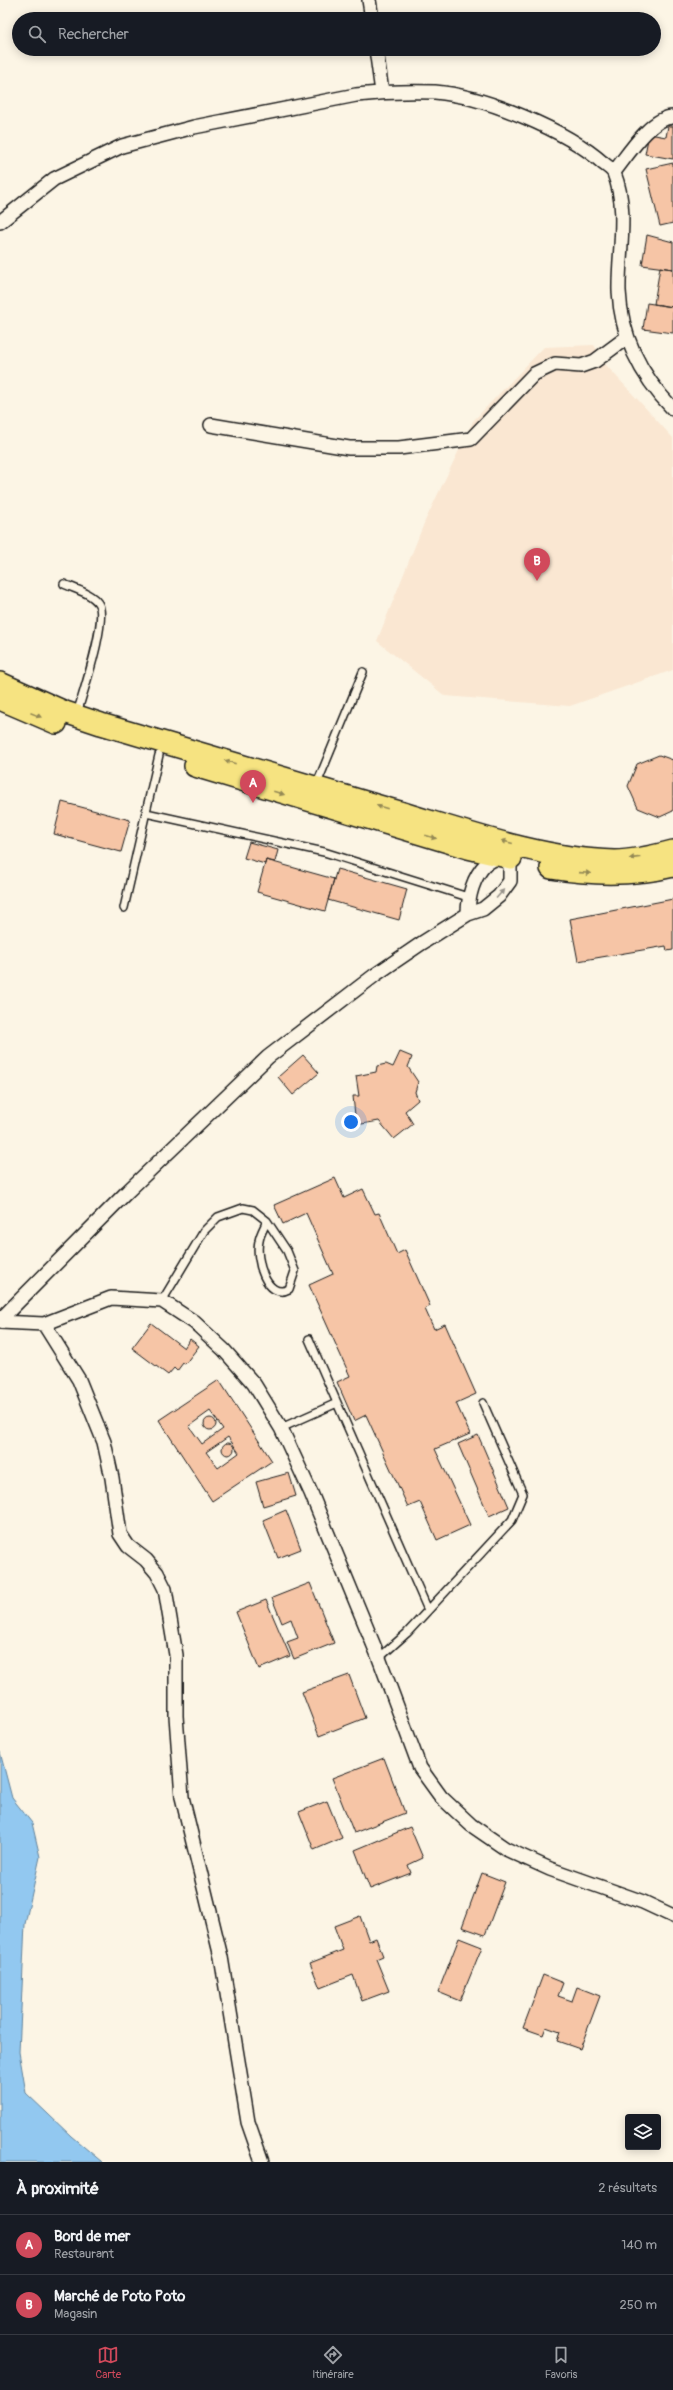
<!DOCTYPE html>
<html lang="fr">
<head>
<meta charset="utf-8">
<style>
  :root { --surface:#171b24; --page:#242831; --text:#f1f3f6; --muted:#9ea1a6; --line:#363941; --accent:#d1495b }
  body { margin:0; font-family:Pangolin,sans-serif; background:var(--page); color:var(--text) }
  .controls { position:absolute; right:12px; bottom:12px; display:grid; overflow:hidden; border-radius:4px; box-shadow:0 2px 10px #0003 }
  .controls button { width:36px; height:36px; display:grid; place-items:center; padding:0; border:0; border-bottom:1px solid var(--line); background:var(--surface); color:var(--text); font:20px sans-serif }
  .you { position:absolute; left:351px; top:1122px; width:14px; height:14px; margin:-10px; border:3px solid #fff; border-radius:50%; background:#1a73e8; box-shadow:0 0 0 6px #1a73e833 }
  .badge { display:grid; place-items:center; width:26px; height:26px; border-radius:50%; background:var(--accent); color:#fff; font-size:13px; font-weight:700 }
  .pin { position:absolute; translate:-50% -33px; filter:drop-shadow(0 1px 2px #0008) }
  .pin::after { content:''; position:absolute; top:21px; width:14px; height:12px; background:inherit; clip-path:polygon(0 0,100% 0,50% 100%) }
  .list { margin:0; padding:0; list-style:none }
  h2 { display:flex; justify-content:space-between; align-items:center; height:52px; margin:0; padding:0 16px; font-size:17px }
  h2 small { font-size:13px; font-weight:400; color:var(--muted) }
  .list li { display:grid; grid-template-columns:26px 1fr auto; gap:12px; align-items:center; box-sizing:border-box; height:60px; padding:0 16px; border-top:1px solid var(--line) }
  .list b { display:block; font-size:15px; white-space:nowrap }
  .list p { margin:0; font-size:13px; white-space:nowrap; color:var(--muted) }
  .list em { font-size:13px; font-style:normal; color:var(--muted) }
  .icon { flex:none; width:22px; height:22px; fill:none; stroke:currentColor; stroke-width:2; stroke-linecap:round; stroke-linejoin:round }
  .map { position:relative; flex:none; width:673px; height:2162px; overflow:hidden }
  .search { position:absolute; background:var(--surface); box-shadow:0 2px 10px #0003; left:12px; right:12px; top:12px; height:44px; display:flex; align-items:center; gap:10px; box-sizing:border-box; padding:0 14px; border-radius:22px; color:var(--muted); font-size:15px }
  .sheet { height:172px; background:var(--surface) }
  nav { display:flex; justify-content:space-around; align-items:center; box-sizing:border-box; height:56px; border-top:1px solid var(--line); background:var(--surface); font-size:11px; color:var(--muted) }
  nav a { display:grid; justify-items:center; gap:2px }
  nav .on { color:var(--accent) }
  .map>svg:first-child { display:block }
  .built { fill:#fae7d2 }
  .water { fill:#92c8f0; stroke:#63839b }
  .building { fill:#f6c5a6; stroke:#1c1c1c; fill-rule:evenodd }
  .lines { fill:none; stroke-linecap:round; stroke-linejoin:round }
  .service-casing { stroke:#1c1c1c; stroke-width:10 }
  .minor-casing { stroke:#1c1c1c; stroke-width:16 }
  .primary-casing { stroke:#1c1c1c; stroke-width:24 }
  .service { stroke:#fcf5e5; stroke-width:7 }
  .minor { stroke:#fcf5e5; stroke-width:13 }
  .primary { stroke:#f6e381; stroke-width:21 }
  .oneway { fill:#948954 }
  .oneway2 { fill:#97938b }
</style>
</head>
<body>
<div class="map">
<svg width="673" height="2162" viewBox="0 0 673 2162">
  <rect width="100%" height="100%" fill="#fcf5e5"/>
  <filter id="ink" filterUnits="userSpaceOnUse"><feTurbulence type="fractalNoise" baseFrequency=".025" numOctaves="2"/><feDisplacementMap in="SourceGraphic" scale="8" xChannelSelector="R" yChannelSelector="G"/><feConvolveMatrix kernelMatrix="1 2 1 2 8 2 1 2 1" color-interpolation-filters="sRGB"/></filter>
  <g filter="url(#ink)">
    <path class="built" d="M594 345 606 365 673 438V670L570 706 445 696 377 641 425 521 473 421 544 347Z"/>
    <path class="water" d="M0 1752 12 1798 32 1823 40 1857 25 1924 19 2052 26 2093 71 2136 102 2162H0Z"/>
    <path class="building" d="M668 126H673V159L645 154 649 134 666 137Z
      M673 163V223L660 226 646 169Z
      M647 235 673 242V269L642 265Z
      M660 267 673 269V307L654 304Z
      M647 303 673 307V333L643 329Z
      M659 755 673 760V811L660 817 638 808 628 786 637 764Z
      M62 802 130 820 121 852 54 834Z
      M249 842 278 850 275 862 266 860 265 864 244 858Z
      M266 860 334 879 325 911 257 892Z
      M337 869 407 889 399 920 328 900Z
      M673 899V950L667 951 666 946 578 961 570 919Z
      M400 1052 412 1057 408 1067 418 1082 415 1092 418 1100 405 1111 413 1124 394 1139 379 1121 356 1125 353 1096H359L356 1076 376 1072 377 1066 386 1064 393 1067Z
      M303 1055 319 1073 293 1095 278 1077Z
      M335 1178 344 1198 363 1189 375 1214 379 1213 397 1254 405 1250 430 1306 425 1309 434 1329 445 1324 476 1394 456 1403 470 1434 435 1449 470 1525 437 1540 420 1502 408 1507 366 1415 354 1421 337 1382 350 1376 309 1285 333 1274 306 1213 283 1224 274 1205Z
      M151 1323 184 1348 190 1339 199 1346 185 1364 183 1363 177 1371 174 1368 168 1375 132 1348Z
      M219 1380 272 1461 212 1501 159 1420ZM210 1411 223 1429 202 1444 189 1426ZM228 1437 239 1453 218 1468 206 1452Z
      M204 1424a6 6 0 1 1 12 0a6 6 0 1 1-12 0Z
      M478 1435 509 1507 489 1516 458 1444Z
      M222 1449a6 6 0 1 1 12 0a6 6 0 1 1-12 0Z
      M289 1473 296 1496 263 1506 256 1482Z
      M286 1510 301 1549 278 1558 263 1520Z
      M310 1583 334 1643 294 1659 287 1642 298 1638 291 1619 282 1623 272 1598Z
      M266 1600 290 1656 259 1669 236 1612Z
      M349 1675 365 1718 319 1736 302 1692Z
      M384 1758 405 1813 354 1833 332 1778Z
      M327 1801 342 1838 314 1850 299 1812Z
      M410 1827 423 1858 408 1865 411 1873 370 1889 355 1850Z
      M482 1873 505 1882 485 1935 462 1927Z
      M360 1916 369 1941 376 1938 383 1956 376 1959 389 1991 362 2001 353 1975 320 1988 310 1963 343 1950 334 1926Z
      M459 1938 482 1947 460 2001 438 1992Z
      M543 1975 563 1983 558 1996 572 2001 577 1987 600 1996 580 2049 557 2041 560 2032 546 2027 543 2035 523 2028Z"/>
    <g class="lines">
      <defs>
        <path id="service" d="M64 584C75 589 91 593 98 603 109 618 82 695 77 714
          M316 786 363 672
          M146 813 324 852 468 897
          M124 908 159 755
          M162 1301 204 1231 218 1217 243 1208 253 1210 267 1221 287 1251 295 1271 289 1289C266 1301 255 1258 259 1241 260 1234 264 1228 267 1221
          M309 1339 428 1610
          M281 1428 337 1403
          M379 1658 407 1633 512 1520 523 1494 483 1403"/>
        <path id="minor" d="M369 0 372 19
          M376 49 382 92
          M614 172C627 156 651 117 673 117
          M0 222 54 179 122 146 194 127 356 95C382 92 408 91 435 92 484 96 566 130 603 163 607 166 612 169 614 173 629 211 618 252 619 291 621 337 641 376 673 409
          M211 425 349 448H399L471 439 534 374 555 364 581 366 595 361 626 338
          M0 1320 128 1191 268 1057 375 975 422 943 468 914 483 909 499 896 510 881V866L502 855C497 858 490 861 486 864 473 877 468 897 468 914
          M0 1322 44 1324 111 1298 162 1301 194 1322 224 1350 254 1384 281 1428 311 1493 379 1658 420 1768 441 1797 471 1825 506 1849 550 1869 643 1902 673 1916
          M44 1324 79 1380 104 1442 112 1478 120 1534 128 1546 146 1560 157 1573 165 1589 176 1655V1716L182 1797 221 1957 248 2122 262 2162"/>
        <path id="primary" d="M0 683 65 712 101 724C194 751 286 779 379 806 453 827 537 859 614 861 633 861 654 856 673 851
          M0 699 56 723
          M195 766 468 848 511 858
          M551 868C592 875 632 876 673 866"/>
      </defs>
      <use href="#service" class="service-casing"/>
      <use href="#minor" class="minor-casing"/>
      <use href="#primary" class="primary-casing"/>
      <use href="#service" class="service"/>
      <use href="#minor" class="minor"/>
      <use href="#primary" class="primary"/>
    </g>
    <defs><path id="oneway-solid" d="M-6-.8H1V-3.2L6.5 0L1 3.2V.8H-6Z"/></defs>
    <g class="oneway">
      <use href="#oneway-solid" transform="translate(36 715) rotate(22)"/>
      <use href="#oneway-solid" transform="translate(230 762) rotate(-164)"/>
      <use href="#oneway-solid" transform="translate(279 793) rotate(17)"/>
      <use href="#oneway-solid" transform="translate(382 807) rotate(-164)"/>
      <use href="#oneway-solid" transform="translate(431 837) rotate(16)"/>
      <use href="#oneway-solid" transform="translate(507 842) rotate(-165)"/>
      <use href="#oneway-solid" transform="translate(635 858) rotate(173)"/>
      <use href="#oneway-solid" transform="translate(585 873) rotate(4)"/>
    </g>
    <use class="oneway2" href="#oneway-solid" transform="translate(500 894) rotate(-49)"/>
  </g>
</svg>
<div class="controls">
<button><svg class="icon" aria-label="layers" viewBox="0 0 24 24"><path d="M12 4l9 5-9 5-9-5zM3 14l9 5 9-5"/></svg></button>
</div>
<div class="you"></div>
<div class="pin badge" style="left:253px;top:803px">A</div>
<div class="pin badge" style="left:537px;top:581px">B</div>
<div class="search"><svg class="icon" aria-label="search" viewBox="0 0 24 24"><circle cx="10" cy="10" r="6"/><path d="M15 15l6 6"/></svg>Rechercher</div>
</div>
<section class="sheet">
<h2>À proximité<small>2 résultats</small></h2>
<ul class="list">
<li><span class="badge">A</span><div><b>Bord de mer</b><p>Restaurant</p></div><em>140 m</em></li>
<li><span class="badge">B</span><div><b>Marché de Poto Poto</b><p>Magasin</p></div><em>250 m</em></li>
</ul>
</section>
<nav>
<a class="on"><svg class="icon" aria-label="map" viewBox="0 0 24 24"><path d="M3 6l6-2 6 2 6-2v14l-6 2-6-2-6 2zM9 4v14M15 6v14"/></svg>Carte</a>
<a><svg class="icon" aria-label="directions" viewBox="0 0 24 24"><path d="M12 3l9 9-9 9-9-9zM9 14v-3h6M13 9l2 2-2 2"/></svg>Itinéraire</a>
<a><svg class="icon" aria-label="saved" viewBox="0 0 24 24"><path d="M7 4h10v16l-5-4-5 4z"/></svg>Favoris</a>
</nav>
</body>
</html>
